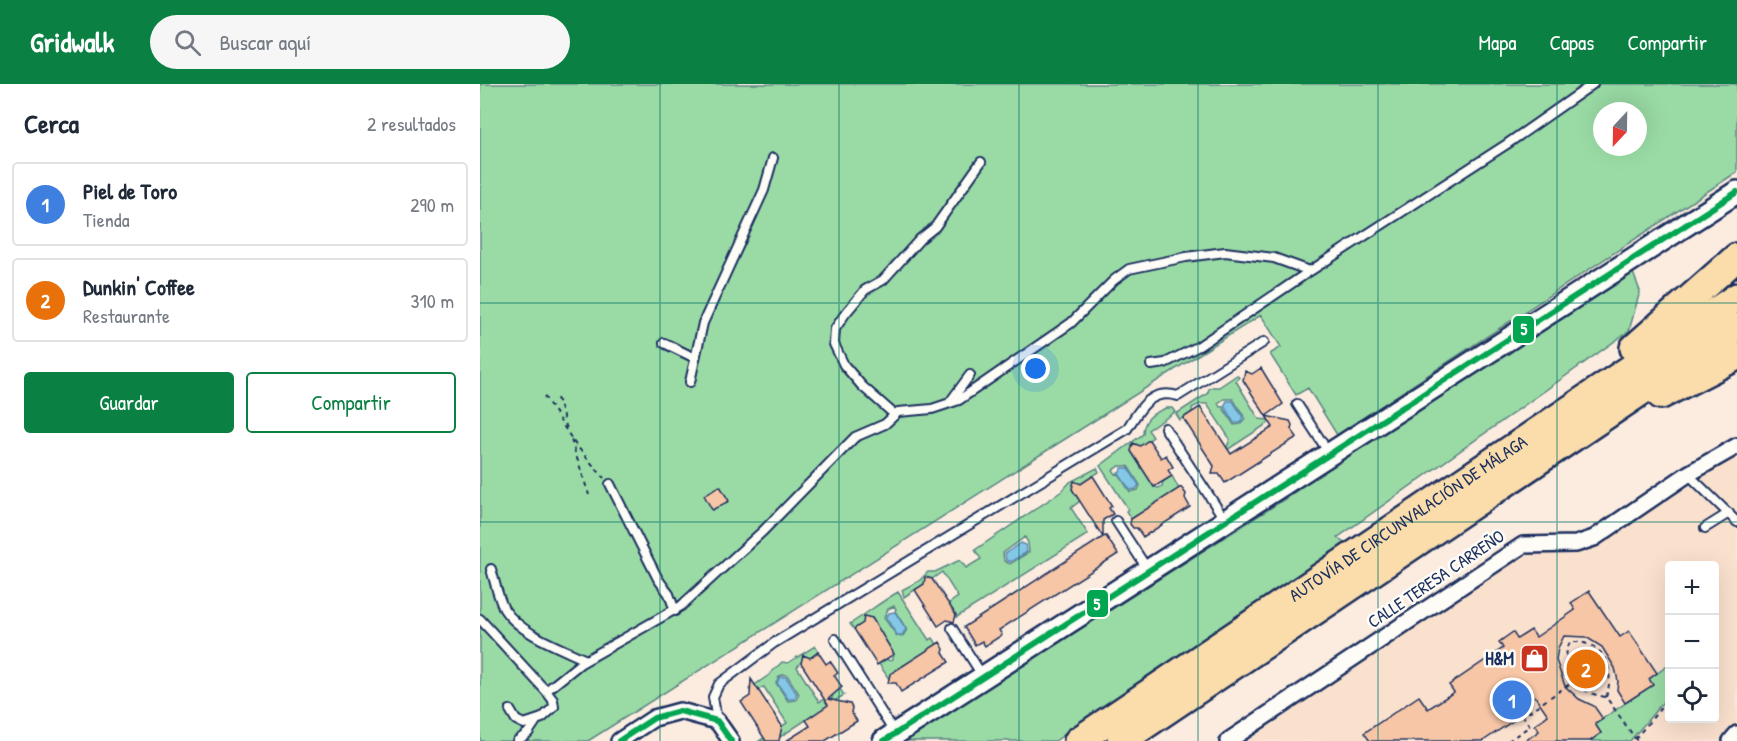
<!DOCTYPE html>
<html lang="es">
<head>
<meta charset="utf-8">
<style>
  :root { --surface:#fff; --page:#f6f6f7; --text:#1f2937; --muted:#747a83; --line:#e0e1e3; --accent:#0b8043 }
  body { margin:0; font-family:"Patrick Hand",sans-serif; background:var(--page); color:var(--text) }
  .controls { position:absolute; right:18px; bottom:18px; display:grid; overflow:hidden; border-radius:6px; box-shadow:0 6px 24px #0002 }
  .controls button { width:54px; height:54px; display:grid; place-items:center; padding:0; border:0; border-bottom:2px solid var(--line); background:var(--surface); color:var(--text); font:30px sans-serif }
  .compass { position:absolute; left:1113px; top:18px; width:54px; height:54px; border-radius:50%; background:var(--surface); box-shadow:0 6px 24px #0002; rotate:202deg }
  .you { position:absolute; left:556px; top:285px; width:21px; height:21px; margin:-15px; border:4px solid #fff; border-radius:50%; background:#1a73e8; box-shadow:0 0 0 9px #1a73e833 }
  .badge { display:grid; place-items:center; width:39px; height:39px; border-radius:50%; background:var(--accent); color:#fff; font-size:20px; font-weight:700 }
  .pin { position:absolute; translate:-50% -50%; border:3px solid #fff; box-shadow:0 2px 6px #0006 }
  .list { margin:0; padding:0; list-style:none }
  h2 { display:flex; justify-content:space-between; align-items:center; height:78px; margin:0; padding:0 24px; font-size:26px }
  h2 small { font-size:20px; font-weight:400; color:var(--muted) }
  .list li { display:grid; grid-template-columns:39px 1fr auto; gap:18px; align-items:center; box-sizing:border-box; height:84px; margin:0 12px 12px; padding:0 12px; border:2px solid var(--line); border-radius:6px }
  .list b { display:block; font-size:22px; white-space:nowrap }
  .list p { margin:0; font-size:20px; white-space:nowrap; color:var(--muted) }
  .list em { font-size:20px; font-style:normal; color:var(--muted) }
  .actions { display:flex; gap:12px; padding:18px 24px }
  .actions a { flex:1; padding:14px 0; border:2px solid var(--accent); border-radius:6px; text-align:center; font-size:21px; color:var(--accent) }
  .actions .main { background:var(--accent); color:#fff }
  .icon { flex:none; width:33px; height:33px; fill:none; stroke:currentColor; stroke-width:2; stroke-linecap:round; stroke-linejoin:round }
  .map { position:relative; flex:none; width:1257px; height:657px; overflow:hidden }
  header { display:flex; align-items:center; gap:36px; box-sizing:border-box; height:84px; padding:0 30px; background:var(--accent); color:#fff }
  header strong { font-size:28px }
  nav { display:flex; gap:33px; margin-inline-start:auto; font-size:21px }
  .search { width:420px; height:54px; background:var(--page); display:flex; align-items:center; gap:15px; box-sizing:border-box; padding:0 21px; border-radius:33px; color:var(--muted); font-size:22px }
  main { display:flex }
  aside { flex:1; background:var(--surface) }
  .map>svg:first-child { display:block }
  .built { fill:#fae1ce; fill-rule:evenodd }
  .green { fill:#9adba5; stroke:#5a8582; stroke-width:1.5; fill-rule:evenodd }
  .water { fill:#85c7e6; stroke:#5b8ab0; stroke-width:1.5 }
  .building { fill:#f7c6a6; stroke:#1b2f5e; stroke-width:1.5 }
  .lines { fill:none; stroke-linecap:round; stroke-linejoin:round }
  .lane-casing { stroke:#1b2f5e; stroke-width:12 }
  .street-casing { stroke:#1b2f5e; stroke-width:20 }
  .secondary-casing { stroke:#1b2f5e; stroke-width:26 }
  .highway-casing { stroke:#1b2f5e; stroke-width:32 }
  .path { stroke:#1b2f5e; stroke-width:2; stroke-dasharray:4.5 4.5; stroke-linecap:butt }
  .lane { stroke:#fdfcf7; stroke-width:8 }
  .street { stroke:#fdfcf7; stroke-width:15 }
  .secondary { stroke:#fdfcf7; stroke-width:21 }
  .highway { stroke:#faddab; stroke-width:27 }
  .bus-1-casing { stroke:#fdfcf7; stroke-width:10 }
  .bus-1 { stroke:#00a651; stroke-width:6 }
  .grid { fill:none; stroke:#0f766e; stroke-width:1.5; stroke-opacity:0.55 }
  .labels { text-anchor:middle; stroke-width:5; stroke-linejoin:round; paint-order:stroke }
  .street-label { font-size:18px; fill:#1b2f5e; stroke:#fdfcf7 }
  .poi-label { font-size:18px; font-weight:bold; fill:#1b2f5e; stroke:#fdfcf7; text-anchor:end }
  .line-badge { stroke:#fdfcf7; stroke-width:2 }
  .badge-label { font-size:16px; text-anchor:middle; font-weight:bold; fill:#fff }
</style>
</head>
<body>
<header>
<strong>Gridwalk</strong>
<div class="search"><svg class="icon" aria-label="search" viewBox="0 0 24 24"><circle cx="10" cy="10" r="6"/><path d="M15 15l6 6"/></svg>Buscar aquí</div>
<nav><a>Mapa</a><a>Capas</a><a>Compartir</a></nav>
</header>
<main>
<aside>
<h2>Cerca<small>2 resultados</small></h2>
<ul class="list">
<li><span class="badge" style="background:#3f7fe0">1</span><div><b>Piel de Toro</b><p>Tienda</p></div><em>290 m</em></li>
<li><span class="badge" style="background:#e8710a">2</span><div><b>Dunkin' Coffee</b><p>Restaurante</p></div><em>310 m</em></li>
</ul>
<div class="actions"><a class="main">Guardar</a><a>Compartir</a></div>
</aside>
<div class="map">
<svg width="1257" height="657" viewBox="0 0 1257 657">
  <rect width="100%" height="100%" fill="#fbecdf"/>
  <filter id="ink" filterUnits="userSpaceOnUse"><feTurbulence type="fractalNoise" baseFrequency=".0167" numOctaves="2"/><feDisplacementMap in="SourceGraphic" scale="12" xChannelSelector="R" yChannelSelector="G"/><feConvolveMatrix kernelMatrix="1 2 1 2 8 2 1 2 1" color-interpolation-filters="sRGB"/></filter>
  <g filter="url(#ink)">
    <path class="built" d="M1257 373V657H767L1045 470 1107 468 1243 380ZM1190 482H1234V634H1190Z"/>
    <path class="green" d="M0 0H1257V88L857 351 828 304 816 311 790 270 801 263 781 231 108 657H0ZM1122 27H1158V63H1122Z
      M1152 186 1160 207 1149 247 857 454 866 460 575 657H424L805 415 819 405V397Z
      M757 291 759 294 756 297 779 335 789 336 790 338 744 368 742 366 747 363 750 355 727 320C721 319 717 321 712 324V328L700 336 696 330 727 310 729 305 732 303H739ZM744 315H753L765 334 761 340 754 341 742 322 740 323 738 319Z
      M686 324H692L695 328 668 346 673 353 660 362 656 360 651 367 674 403 679 404 682 402 683 398 692 392 699 405 651 435 646 427 648 425 620 382 663 350C663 335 673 329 686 324ZM639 382H648L660 401 658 406 650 408 638 389 636 390 633 386Z
      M617 384 619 388 592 405 600 417 591 424 608 450 477 533 468 520 478 513 462 488 452 495 448 494 444 500 424 513 422 506 439 497 448 488H455L480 476 486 484 501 475 495 466 582 407 590 398ZM545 453 548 459 549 468 530 480 524 477 523 469Z
      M418 508 449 556 453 554 457 560 409 595 399 580 406 575 410 577 413 575 414 570 392 534 374 545 370 540C387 529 401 518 418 508ZM414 522 416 525 415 527 427 546 422 553 417 552 404 534 408 525Z
      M335 562 338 568 330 574 326 572 317 583 339 618 344 615 349 616 352 614 353 610 360 605 364 611 294 657H279L307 639 284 603 271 608 269 605 289 591 302 578 308 579ZM302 591H307L319 610 316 616 308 617 296 599 299 592Z
      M1189 581V611L1150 657H1110L1121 649 1115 640 1172 601 1169 595Z"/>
    <path class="water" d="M747 317H753L763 333 761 339H754L744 322Z
      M642 384H648L659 401 656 405 650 406 639 390Z
      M541 459 546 461 547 468 530 478 526 476 525 470Z
      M415 528 426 545 422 551H417L406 534 409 529Z
      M300 593H306L317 610 314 615H308L297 599Z"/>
    <path class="building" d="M781 284 803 320 786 332 763 296 765 287 772 290Z
      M720 323 751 370 793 343 786 332 810 337 812 341 811 345 817 353 745 399 739 390H732L734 382 703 334Z
      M669 356 681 374 686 371 693 383 688 386 692 392 674 403 651 367 653 359 660 362Z
      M613 392 632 422 629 424 633 430 623 436V453L626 452 638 470 519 546 522 551 505 562 502 557 495 561 484 543 623 453 592 405 594 397 601 400Z
      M240 402 249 417 232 426 224 411Z
      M701 403 706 410 705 414 710 423 663 453 657 444H653L650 440 651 435Z
      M445 493 452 495 476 531 474 538 467 536 458 542 435 506 444 500Z
      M1109 507 1140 553 1149 547 1177 589 1169 595 1173 601 1145 619 1137 606 1138 597 1135 584 1122 563 1106 553 1084 552 1078 564 1076 576 1085 602 1099 615 1114 622 1123 635 1115 640 1121 649 1110 657H1045L1059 647 1055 641 1068 631 1055 612 1029 630 1034 636 1003 657H890L884 649 939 612 948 625 974 608 969 601 1023 564 1019 558 1033 548 1037 555 1051 546 1056 553 1095 526 1091 519Z
      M384 532 392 534 414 570 397 581 374 545 383 539Z
      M460 558 464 565 463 569 469 578 421 608 416 599H408L410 590Z
      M338 568 346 580 350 577 358 589 354 591 362 603 348 615 370 620 372 624 371 628 377 637 345 657H306L330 642 326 636 348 621 321 579 323 571 330 574Z
      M271 595 302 642 299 657H286L261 618 270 612Z"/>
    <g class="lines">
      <defs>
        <path id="lane" d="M184 259 215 274
          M671 281 685 279 719 262 827 189 1027 60 1113 0
          M210 298 223 239 284 106 293 74
          M470 318 490 291
          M817 320 849 369
          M415 331 382 302 364 281 354 260 355 245 365 230 385 206 403 196 440 155 455 143 501 78
          M685 344 745 436
          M1208 390 1257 438
          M130 400 178 495 189 510 195 527
          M636 437 668 486
          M1225 444 1249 429
          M11 485C15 498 18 514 24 525 40 550 81 564 106 576
          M0 535 66 607
          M472 544 502 591
          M355 555 414 648
          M30 626 36 636 44 640 62 634 74 623 73 616 66 607 101 579 201 522 283 447 375 353 405 340 418 328 452 325 479 316 591 239 634 196 649 185 706 173 745 168 794 174 830 187
          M237 637 233 613 239 600 294 559 647 345C660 324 671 304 698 312L784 258
          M37 657 48 649 56 637"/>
        <path id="street" d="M139 657 174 634 200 627 237 637 251 657
          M748 657 1043 461 1096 460 1114 454 1208 390 1257 362
          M1251 657 1257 650"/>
        <path id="secondary" d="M404 657 1257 108"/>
        <g id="highway">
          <path d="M1154 264 1257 173"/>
          <path d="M1181 311 1257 272"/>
          <path id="s1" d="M598 657 1257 213"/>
          <path d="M641 657 1257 243"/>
        </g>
      </defs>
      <use href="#lane" class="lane-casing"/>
      <use href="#street" class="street-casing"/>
      <use href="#secondary" class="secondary-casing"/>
      <use href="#highway" class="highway-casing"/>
      <path class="path" d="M64 312 95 360 124 394
        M77 314 88 348
        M91 356 109 411
        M1126 613C1136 584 1124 556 1090 558 1077 587 1097 609 1126 613L1157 657
        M1155 655 1190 613
        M1028 657 1050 642 1043 632 1094 597"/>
      <use href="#lane" class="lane"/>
      <use href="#street" class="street"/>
      <use href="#secondary" class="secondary"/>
      <use href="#highway" class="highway"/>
      <defs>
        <path id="bus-1" d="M139 657 174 634 200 627 237 637 251 657
          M404 657 1257 108"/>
      </defs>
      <use href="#bus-1" class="bus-1-casing"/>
      <use href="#bus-1" class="bus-1"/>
    </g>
  </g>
  <path class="grid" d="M180 0V657M359 0V657M539 0V657M718 0V657M898 0V657M1077 0V657M0 219H1257M0 438H1257"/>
  <defs>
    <symbol id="shop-square" viewBox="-11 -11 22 22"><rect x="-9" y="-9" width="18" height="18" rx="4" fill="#c8321e" stroke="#fdfcf7"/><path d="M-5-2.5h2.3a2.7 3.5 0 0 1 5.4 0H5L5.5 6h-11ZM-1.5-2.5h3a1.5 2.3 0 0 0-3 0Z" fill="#fff"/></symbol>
  </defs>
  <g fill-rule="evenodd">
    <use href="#shop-square" x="1038" y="558" width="33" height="33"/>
  </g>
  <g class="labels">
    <g class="street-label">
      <text dy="6" stroke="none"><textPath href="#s1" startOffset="398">AUTOVÍA DE CIRCUNVALACIÓN DE MÁLAGA</textPath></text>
      <text transform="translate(956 495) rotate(-34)" y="6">CALLE TERESA CARREÑO</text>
    </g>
    <g class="poi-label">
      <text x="1034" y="581">H&amp;M</text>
    </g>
  </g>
  <g class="line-badge">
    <rect x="1032" y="231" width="23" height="29" rx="6" fill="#00a651"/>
    <rect x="606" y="505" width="23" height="29" rx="6" fill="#00a651"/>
  </g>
  <g class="badge-label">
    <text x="1044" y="251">5</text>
    <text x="617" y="526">5</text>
  </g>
</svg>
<div class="controls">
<button>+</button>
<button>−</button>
<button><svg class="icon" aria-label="locate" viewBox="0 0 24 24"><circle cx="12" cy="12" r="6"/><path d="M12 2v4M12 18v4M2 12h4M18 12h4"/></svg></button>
</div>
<svg class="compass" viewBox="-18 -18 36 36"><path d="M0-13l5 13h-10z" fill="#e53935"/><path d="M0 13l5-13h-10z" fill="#747a83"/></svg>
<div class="you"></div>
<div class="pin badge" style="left:1032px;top:616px;background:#3f7fe0">1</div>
<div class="pin badge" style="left:1106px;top:585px;background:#e8710a">2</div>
</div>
</main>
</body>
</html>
